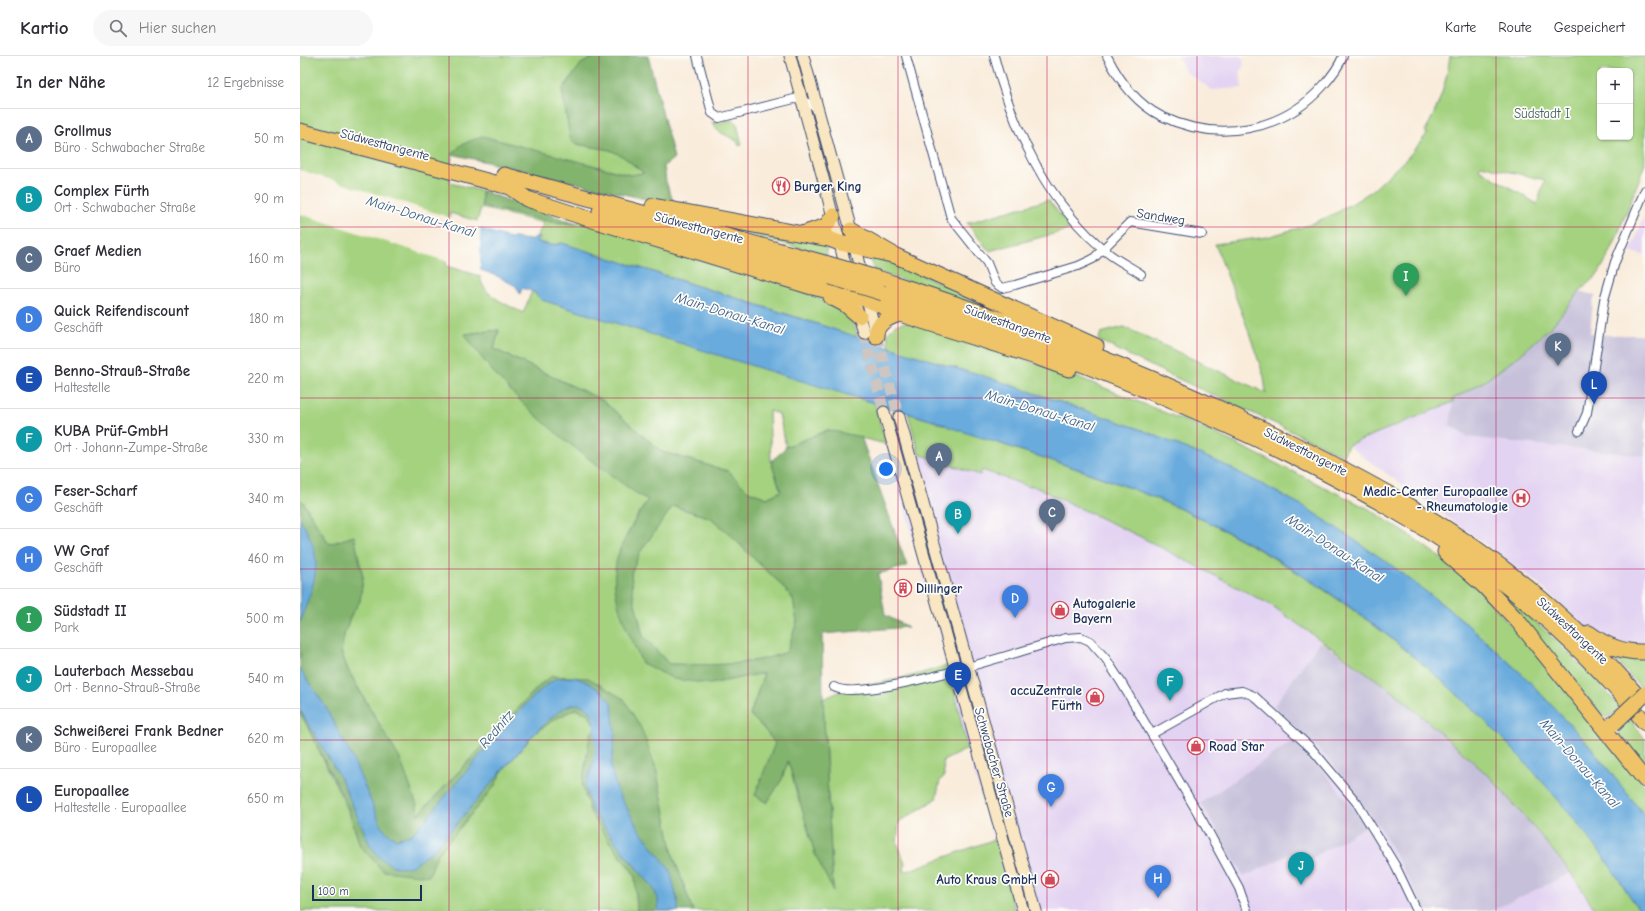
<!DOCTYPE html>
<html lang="de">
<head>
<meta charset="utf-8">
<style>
  :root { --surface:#fff; --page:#f7f7f7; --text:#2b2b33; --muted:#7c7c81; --line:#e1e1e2; --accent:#d93025 }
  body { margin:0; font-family:"Comic Neue",sans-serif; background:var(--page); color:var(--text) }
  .controls { position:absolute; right:12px; top:12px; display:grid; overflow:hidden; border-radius:6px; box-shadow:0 1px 3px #0004 }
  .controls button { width:36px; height:36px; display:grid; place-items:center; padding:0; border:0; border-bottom:1px solid var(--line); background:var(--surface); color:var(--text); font:20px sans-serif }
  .scale { position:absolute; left:12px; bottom:10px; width:110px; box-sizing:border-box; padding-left:4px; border:2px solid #1b2f5e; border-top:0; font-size:11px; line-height:14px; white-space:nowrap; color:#1b2f5e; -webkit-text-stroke:3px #fdfcf7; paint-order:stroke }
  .you { position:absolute; left:586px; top:413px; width:14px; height:14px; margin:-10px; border:3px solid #fff; border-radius:50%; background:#1a73e8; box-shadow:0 0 0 6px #1a73e833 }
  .badge { display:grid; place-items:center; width:26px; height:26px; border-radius:50%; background:var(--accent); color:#fff; font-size:13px; font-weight:700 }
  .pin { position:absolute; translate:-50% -33px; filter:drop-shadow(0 1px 2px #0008) }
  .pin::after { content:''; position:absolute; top:21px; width:14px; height:12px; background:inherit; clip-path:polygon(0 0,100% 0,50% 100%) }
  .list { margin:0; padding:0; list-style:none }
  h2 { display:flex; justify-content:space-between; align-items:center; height:52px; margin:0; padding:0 16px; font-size:17px }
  h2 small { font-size:13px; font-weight:400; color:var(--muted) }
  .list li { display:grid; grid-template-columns:26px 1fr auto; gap:12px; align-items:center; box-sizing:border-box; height:60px; padding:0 16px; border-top:1px solid var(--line) }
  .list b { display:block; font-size:15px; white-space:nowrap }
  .list p { margin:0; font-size:13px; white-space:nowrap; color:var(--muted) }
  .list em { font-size:13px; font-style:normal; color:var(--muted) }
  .icon { flex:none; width:22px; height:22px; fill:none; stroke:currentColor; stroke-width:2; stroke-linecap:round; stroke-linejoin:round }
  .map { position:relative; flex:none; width:1345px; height:855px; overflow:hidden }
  header { display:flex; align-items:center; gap:24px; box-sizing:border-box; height:56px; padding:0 20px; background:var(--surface); border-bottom:1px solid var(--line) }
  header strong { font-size:19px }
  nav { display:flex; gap:22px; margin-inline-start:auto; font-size:14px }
  .search { width:280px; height:36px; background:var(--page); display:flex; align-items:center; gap:10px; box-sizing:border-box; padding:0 14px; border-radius:22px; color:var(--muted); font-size:15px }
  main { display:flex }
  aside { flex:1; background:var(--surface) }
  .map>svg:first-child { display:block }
  .built { fill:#e3d3f2 }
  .industrial { fill:#c6c0da }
  .green { fill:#a4d27f; stroke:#60806e; fill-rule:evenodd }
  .forest { fill:#83b46e; stroke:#4f7266; fill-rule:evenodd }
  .water { fill:#69abdd; stroke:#426d9e }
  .pier { fill:#f9ecdb }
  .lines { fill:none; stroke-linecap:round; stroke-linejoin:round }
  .river { stroke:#69abdd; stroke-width:13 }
  .secondary-tunnel { stroke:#cdc6c2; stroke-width:11; stroke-dasharray:11 5.5; stroke-linecap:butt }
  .street-casing { stroke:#3c4b71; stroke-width:10 }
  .secondary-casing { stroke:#3c4b71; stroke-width:13 }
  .highway-casing { stroke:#3c4b71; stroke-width:17 }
  .street { stroke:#fff; stroke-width:8 }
  .secondary { stroke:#f9e7c3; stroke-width:11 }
  .highway { stroke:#efc469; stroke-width:15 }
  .highway-bridge-casing { stroke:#3c4b71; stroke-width:17; stroke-linecap:butt }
  .highway-bridge { stroke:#efc469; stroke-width:15 }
  .grid { fill:none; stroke:#c2185b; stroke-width:1; stroke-opacity:0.55 }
  .labels { text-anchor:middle; stroke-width:3.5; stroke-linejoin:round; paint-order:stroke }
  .park-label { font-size:13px; fill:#446068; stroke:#fdfcf7 }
  .street-label { font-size:13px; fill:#1b2f5e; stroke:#fdfcf7 }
  .poi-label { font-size:13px; font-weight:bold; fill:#1b2f5e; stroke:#fdfcf7; text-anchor:start }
  .water-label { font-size:14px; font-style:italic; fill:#365a8a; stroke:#fdfcf7 }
</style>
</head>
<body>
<header>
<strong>Kartio</strong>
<div class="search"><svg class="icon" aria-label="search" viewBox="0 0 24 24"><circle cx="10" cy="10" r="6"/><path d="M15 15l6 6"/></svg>Hier suchen</div>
<nav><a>Karte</a><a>Route</a><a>Gespeichert</a></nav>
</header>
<main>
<aside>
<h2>In der Nähe<small>12 Ergebnisse</small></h2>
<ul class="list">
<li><span class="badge" style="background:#5c6f8a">A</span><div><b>Grollmus</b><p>Büro · Schwabacher Straße</p></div><em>50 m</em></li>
<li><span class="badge" style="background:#0f9aa8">B</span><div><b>Complex Fürth</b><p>Ort · Schwabacher Straße</p></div><em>90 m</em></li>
<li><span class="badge" style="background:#5c6f8a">C</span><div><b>Graef Medien</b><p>Büro</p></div><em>160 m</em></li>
<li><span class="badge" style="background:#3f7fe0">D</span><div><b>Quick Reifendiscount</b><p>Geschäft</p></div><em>180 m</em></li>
<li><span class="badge" style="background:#1a4fb4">E</span><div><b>Benno-Strauß-Straße</b><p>Haltestelle</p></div><em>220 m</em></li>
<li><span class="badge" style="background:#0f9aa8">F</span><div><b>KUBA Prüf-GmbH</b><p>Ort · Johann-Zumpe-Straße</p></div><em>330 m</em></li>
<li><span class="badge" style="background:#3f7fe0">G</span><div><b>Feser-Scharf</b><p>Geschäft</p></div><em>340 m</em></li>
<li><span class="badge" style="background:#3f7fe0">H</span><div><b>VW Graf</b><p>Geschäft</p></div><em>460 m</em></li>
<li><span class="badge" style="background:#2e9e5b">I</span><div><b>Südstadt II</b><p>Park</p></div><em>500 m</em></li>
<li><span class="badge" style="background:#0f9aa8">J</span><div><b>Lauterbach Messebau</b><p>Ort · Benno-Strauß-Straße</p></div><em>540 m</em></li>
<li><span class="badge" style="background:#5c6f8a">K</span><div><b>Schweißerei Frank Bedner</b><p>Büro · Europaallee</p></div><em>620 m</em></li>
<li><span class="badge" style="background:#1a4fb4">L</span><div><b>Europaallee</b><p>Haltestelle · Europaallee</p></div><em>650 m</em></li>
</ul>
</aside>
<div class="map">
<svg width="1345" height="855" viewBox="0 0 1345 855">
  <rect width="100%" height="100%" fill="#fdfcf7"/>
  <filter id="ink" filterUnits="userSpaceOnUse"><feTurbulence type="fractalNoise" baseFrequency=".025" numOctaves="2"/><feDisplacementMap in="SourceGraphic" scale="8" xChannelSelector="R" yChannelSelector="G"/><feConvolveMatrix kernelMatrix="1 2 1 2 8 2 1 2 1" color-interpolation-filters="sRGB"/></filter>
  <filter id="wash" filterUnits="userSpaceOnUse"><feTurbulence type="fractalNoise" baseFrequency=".012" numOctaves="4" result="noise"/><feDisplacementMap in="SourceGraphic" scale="16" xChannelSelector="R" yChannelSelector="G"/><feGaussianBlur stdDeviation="0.9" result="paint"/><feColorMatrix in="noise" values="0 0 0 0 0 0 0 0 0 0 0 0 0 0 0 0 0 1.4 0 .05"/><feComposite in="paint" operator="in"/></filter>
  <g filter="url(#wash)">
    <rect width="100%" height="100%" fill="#f9ecdb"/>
    <path class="built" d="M878 0H942L944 8 940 16 942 32 912 34 885 15Z
      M1345 159V199L1330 196Z
      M1153 346 1150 370 1277 393 1345 400V593H1339L1292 576 1237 527 1196 496 1047 389Z
      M586 388 680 419 682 414 729 430 731 429 841 481 971 549 1020 585 975 650 1030 705 1080 772 1120 844 1124 855H715L667 693 649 609Z
      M1271 817 1296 855H1191Z"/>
    <path class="industrial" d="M1279 236 1296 239 1293 245 1290 277 1308 279H1345V400L1167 381 1150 370 1153 343 1185 325 1220 299 1251 271Z
      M1020 585 1098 639 1191 722 1241 780 1271 817 1191 855H1124L1120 844 1080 772 1030 705 974 650Z
      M994 684 1009 697 1067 770 1007 805 998 794 944 821 901 747Z"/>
    <path class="green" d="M0 0H297L281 8 276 88C293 91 311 91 325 102 332 107 337 113 345 117L331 119 263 102 152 98 150 127 182 135V150L252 166 277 168 279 164 499 233 536 250 549 261 556 274 557 281 503 263 262 187 251 189 238 186 237 185 239 181 237 180 244 167 181 152 177 165 150 157 146 210 180 220C182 240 207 248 223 257L232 235 242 244 575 347 586 388 528 374 486 391 479 358 469 355 471 406 481 435 467 442 448 435 428 415 362 396 302 344 194 293 199 274 165 278 336 437 348 444 336 462 319 495 342 607 410 628 464 617 450 659 464 673 476 687 455 739 467 747 482 723 488 704 497 739 533 833 523 643 546 633 612 620 649 609 667 693 643 705 644 720 640 725 636 743 599 766 597 786 605 807 604 816 695 783 715 855H393L373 799 356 712 301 631 288 622 241 628 118 759 80 669 48 614 41 596 44 579 51 559 60 545 63 521 54 481 29 488 3 446 0 444Z
      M1150 0H1345V108L1312 193 1299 217 1279 236 1251 271 1220 299 1185 325 1153 343V346L1048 389 1043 400C962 360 879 325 798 284L801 277 824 271 966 337 964 321 946 268 915 188 967 181 1009 169 1040 155 1042 152 1050 149 1073 134 1109 100 1127 78 1125 75C1139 50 1146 29 1150 0ZM1300 15H1330V81H1300ZM1181 109 1245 124 1237 148 1179 113Z
      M432 64 437 68 442 89 439 90 437 85 418 75 412 66 417 67Z
      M748 144 772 173 689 195 667 167Z
      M426 171 525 187 527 200Z
      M574 201H579L778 285 573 214 571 204Z
      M606 266 617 268 780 322 910 375 1069 453 1115 483 1146 506 1178 533 1241 603 1345 730V760L1288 688 1225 621 1159 561 1087 506 1005 451 923 408 837 372 675 317H671L589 291 587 277 595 269Z
      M608 357C644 368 679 381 716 393 778 413 840 433 899 462 1054 538 1188 650 1294 787 1310 808 1324 832 1340 855H1296L1271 817 1241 780 1191 722 1098 639 971 549 841 481 731 429 730 431 682 414 680 419 619 398Z
      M373 450 411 462 431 479 450 499 478 525 493 543 497 565 487 596C445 611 413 609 369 608L343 580 333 539 331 517 340 496Z
      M1200 535C1243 571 1283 609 1320 651L1313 658 1305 662 1197 539Z
      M1320 599H1345V628L1341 632 1316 604Z
      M275 653 289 658 295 672 290 680 308 784 335 819 337 855H0V656L49 756 60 790 128 820 137 799 194 731 201 717 234 678 255 663Z
      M1330 663 1345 683V718L1318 679 1321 673Z"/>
    <path class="forest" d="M297 0H348L374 102 364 110 366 126 375 150 152 98 161 89 182 80 330 119 344 117 324 101 310 94 276 88 270 82 262 34 281 8Z
      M182 135 277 168 252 166 182 150Z
      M199 274 194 293 302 344 362 396 428 415 448 435 467 442 481 435 471 406 486 391 528 374 561 381 607 510 578 518 585 559 608 571 522 578 523 643 533 835 515 798 488 705 482 723 467 747 455 739 475 687 464 673 450 659 464 617 410 628 374 623 342 607C327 573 304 532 320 494 327 476 338 460 348 444 329 434 313 420 296 408 246 370 199 331 165 278ZM373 450 411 462 431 479 450 499 478 525 493 543 497 566 487 596C445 611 412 609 369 608L343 580 333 539 331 517 340 496Z
      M0 444 3 446 29 488 54 480 63 521 60 545 51 559 44 579 41 596 48 614 59 634 100 703 117 749 118 759 241 628 252 620 288 622 324 643 341 672 356 712 373 799 393 855H337L335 819 308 784 290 756 282 728 290 680 295 671 289 658 275 653 255 663 234 678 201 717 194 731 137 799 129 820 83 815 60 790 47 749 0 656Z"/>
    <path class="water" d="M0 116 206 181 231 184 237 180 240 181 237 185C245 190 254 190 262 187L671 317H675L837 372 923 408 1005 451 1087 506 1159 561 1225 621 1288 688 1345 760V855H1340C1324 832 1310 808 1293 787 1188 651 1054 536 898 461 819 423 733 399 649 371L644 368 485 320 242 244 234 236 222 232 220 238 216 230 195 219 149 203Z
      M0 463C27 507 15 522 0 566Z
      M0 613 25 650 52 701 83 773 96 783 111 779 127 762 187 691 226 648 244 631 256 623 274 621 289 627 304 637 312 648 315 679 311 712 318 737 339 773 370 814 378 847V855H358V842L352 830 328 802 292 755 285 730 303 679C284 628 263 650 234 678L134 794 112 810 102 812 93 810 80 802 70 789 40 721 0 654Z"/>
    <path class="pier" d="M0 114 180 171V216L0 158Z"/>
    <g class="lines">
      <path class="river" d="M299 655 302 693 300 701"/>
    </g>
  </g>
  <g filter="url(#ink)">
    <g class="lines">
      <path class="secondary-tunnel" d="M564 277 584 356
        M576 280 599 361"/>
      <defs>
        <path id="street" d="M397 0 412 57 419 62 494 43 502 44 517 52
          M606 0 651 162 687 207 695 227 702 232 715 229 778 210 793 203 830 166 902 178
          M694 0C713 72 745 144 803 193 814 203 829 210 841 218
          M807 0C819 24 837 48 861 60 917 87 982 76 1023 30 1031 21 1039 11 1043 0
          M1279 375 1287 357 1304 244 1315 206 1345 134
          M534 631C564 648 726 593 766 582L781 581 790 585 806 603 821 626 902 764 939 832 947 855
          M852 678 925 637 942 635 954 640 1011 692 1057 747 1095 809 1117 855"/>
        <path id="secondary" d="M490 0 523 122 544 204
          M503 0 551 174 559 209
          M566 238 576 280
          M557 254 564 277
          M584 356 723 855
          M599 361 736 855"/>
        <path id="highway" d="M0 75 217 133
          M204 119 528 208
          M208 130 227 143 283 161 512 231 568 244 600 258 736 301 769 313
          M353 150 529 183 540 187 596 200
          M300 155 531 221
          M551 174 596 200 796 290
          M505 177 526 170 533 160
          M580 223C635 241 691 259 745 280 830 312 913 348 994 388 1076 429 1155 472 1226 530 1266 562 1302 598 1335 637
          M583 237C721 282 853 333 984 396 1052 430 1120 466 1181 511 1235 550 1283 595 1327 645
          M531 241 546 249 559 260
          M576 280C576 267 589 261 600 258
          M1145 496 1183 529 1217 564 1345 724
          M1289 577C1306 590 1324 597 1345 596
          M1337 657 1345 667"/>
      </defs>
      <use href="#street" class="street-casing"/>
      <use href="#secondary" class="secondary-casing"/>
      <use href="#highway" class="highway-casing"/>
      <use href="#street" class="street"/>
      <use href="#secondary" class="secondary"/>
      <use href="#highway" class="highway"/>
      <defs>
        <path id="highway-bridge" d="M528 208 580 223
          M531 221 583 237
          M1313 668 1345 638"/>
      </defs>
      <use href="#highway-bridge" class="highway-bridge-casing"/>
      <use href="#highway-bridge" class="highway-bridge"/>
    </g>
  </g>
  <path class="grid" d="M149 0V855M299 0V855M448 0V855M598 0V855M747 0V855M897 0V855M1046 0V855M1196 0V855M0 171H1345M0 342H1345M0 513H1345M0 684H1345"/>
  <defs>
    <symbol id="restaurant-ring" viewBox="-11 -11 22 22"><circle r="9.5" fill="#fdfcf7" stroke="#d1495b" stroke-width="1.5"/><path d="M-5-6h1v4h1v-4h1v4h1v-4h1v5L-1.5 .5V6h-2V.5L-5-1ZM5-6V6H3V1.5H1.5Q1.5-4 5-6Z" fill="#d1495b"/></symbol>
    <symbol id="hospital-ring" viewBox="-11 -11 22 22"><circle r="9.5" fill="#fdfcf7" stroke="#d1495b" stroke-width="1.5"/><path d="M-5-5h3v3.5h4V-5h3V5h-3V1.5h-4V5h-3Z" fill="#d1495b"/></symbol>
    <symbol id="building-ring" viewBox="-11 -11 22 22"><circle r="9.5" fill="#fdfcf7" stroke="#d1495b" stroke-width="1.5"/><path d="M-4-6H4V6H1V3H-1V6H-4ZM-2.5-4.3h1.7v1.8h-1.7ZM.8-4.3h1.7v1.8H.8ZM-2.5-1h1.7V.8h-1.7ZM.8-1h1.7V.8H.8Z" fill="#d1495b"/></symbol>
    <symbol id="shop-ring" viewBox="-11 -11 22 22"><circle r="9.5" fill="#fdfcf7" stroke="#d1495b" stroke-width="1.5"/><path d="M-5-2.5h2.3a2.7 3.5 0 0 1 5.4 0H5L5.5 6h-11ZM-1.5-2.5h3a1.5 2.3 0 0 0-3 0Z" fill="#d1495b"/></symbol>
  </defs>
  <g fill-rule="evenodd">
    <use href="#restaurant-ring" x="471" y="120" width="20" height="20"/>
    <use href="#hospital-ring" x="1211" y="432" width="20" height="20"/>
    <use href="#building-ring" x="593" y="522" width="20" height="20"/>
    <use href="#shop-ring" x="750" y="544" width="20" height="20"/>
    <use href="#shop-ring" x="785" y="631" width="20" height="20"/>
    <use href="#shop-ring" x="886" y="680" width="20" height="20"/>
    <use href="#shop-ring" x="740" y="813" width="20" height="20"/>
  </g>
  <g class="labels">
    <g class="park-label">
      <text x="1242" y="62">Südstadt I</text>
    </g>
    <g class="street-label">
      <text transform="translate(85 88) rotate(15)" y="5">Südwesttangente</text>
      <text transform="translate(861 160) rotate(9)" y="5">Sandweg</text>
      <text transform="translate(399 171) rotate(15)" y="5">Südwesttangente</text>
      <text transform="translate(708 267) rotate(20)" y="5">Südwesttangente</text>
      <text transform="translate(1006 395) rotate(27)" y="5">Südwesttangente</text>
      <text transform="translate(1273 574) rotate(43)" y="5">Südwesttangente</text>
      <text transform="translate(695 706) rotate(74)" y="5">Schwabacher Straße</text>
    </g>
    <g class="poi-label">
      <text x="494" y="135">Burger King</text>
      <text x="1208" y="440" text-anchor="end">Medic-Center Europaallee<tspan x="1208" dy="15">- Rheumatologie</tspan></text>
      <text x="616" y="537">Dillinger</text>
      <text x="773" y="552">Autogalerie<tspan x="773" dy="15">Bayern</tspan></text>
      <text x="782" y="639" text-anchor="end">accuZentrale<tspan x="782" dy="15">Fürth</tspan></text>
      <text x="909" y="695">Road Star</text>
      <text x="737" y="828" text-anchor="end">Auto Kraus GmbH</text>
    </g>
    <g class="water-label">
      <text transform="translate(121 160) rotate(17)" y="5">Main-Donau-Kanal</text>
      <text transform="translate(430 257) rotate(17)" y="5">Main-Donau-Kanal</text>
      <text transform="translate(740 354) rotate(17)" y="5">Main-Donau-Kanal</text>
      <text transform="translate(1035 492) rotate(33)" y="5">Main-Donau-Kanal</text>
      <text transform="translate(196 673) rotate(-49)" y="5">Rednitz</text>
      <text transform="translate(1280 707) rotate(49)" y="5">Main-Donau-Kanal</text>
    </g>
  </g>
</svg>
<div class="controls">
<button>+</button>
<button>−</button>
</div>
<div class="scale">100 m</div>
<div class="you"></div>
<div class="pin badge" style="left:639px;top:420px;background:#5c6f8a">A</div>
<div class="pin badge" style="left:658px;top:478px;background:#0f9aa8">B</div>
<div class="pin badge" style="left:752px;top:476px;background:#5c6f8a">C</div>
<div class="pin badge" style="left:715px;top:562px;background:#3f7fe0">D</div>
<div class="pin badge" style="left:658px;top:639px;background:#1a4fb4">E</div>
<div class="pin badge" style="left:870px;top:645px;background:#0f9aa8">F</div>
<div class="pin badge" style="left:751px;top:751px;background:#3f7fe0">G</div>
<div class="pin badge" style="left:858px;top:842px;background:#3f7fe0">H</div>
<div class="pin badge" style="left:1106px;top:240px;background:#2e9e5b">I</div>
<div class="pin badge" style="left:1001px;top:829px;background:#0f9aa8">J</div>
<div class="pin badge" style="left:1258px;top:310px;background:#5c6f8a">K</div>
<div class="pin badge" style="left:1294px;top:348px;background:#1a4fb4">L</div>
</div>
</main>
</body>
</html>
